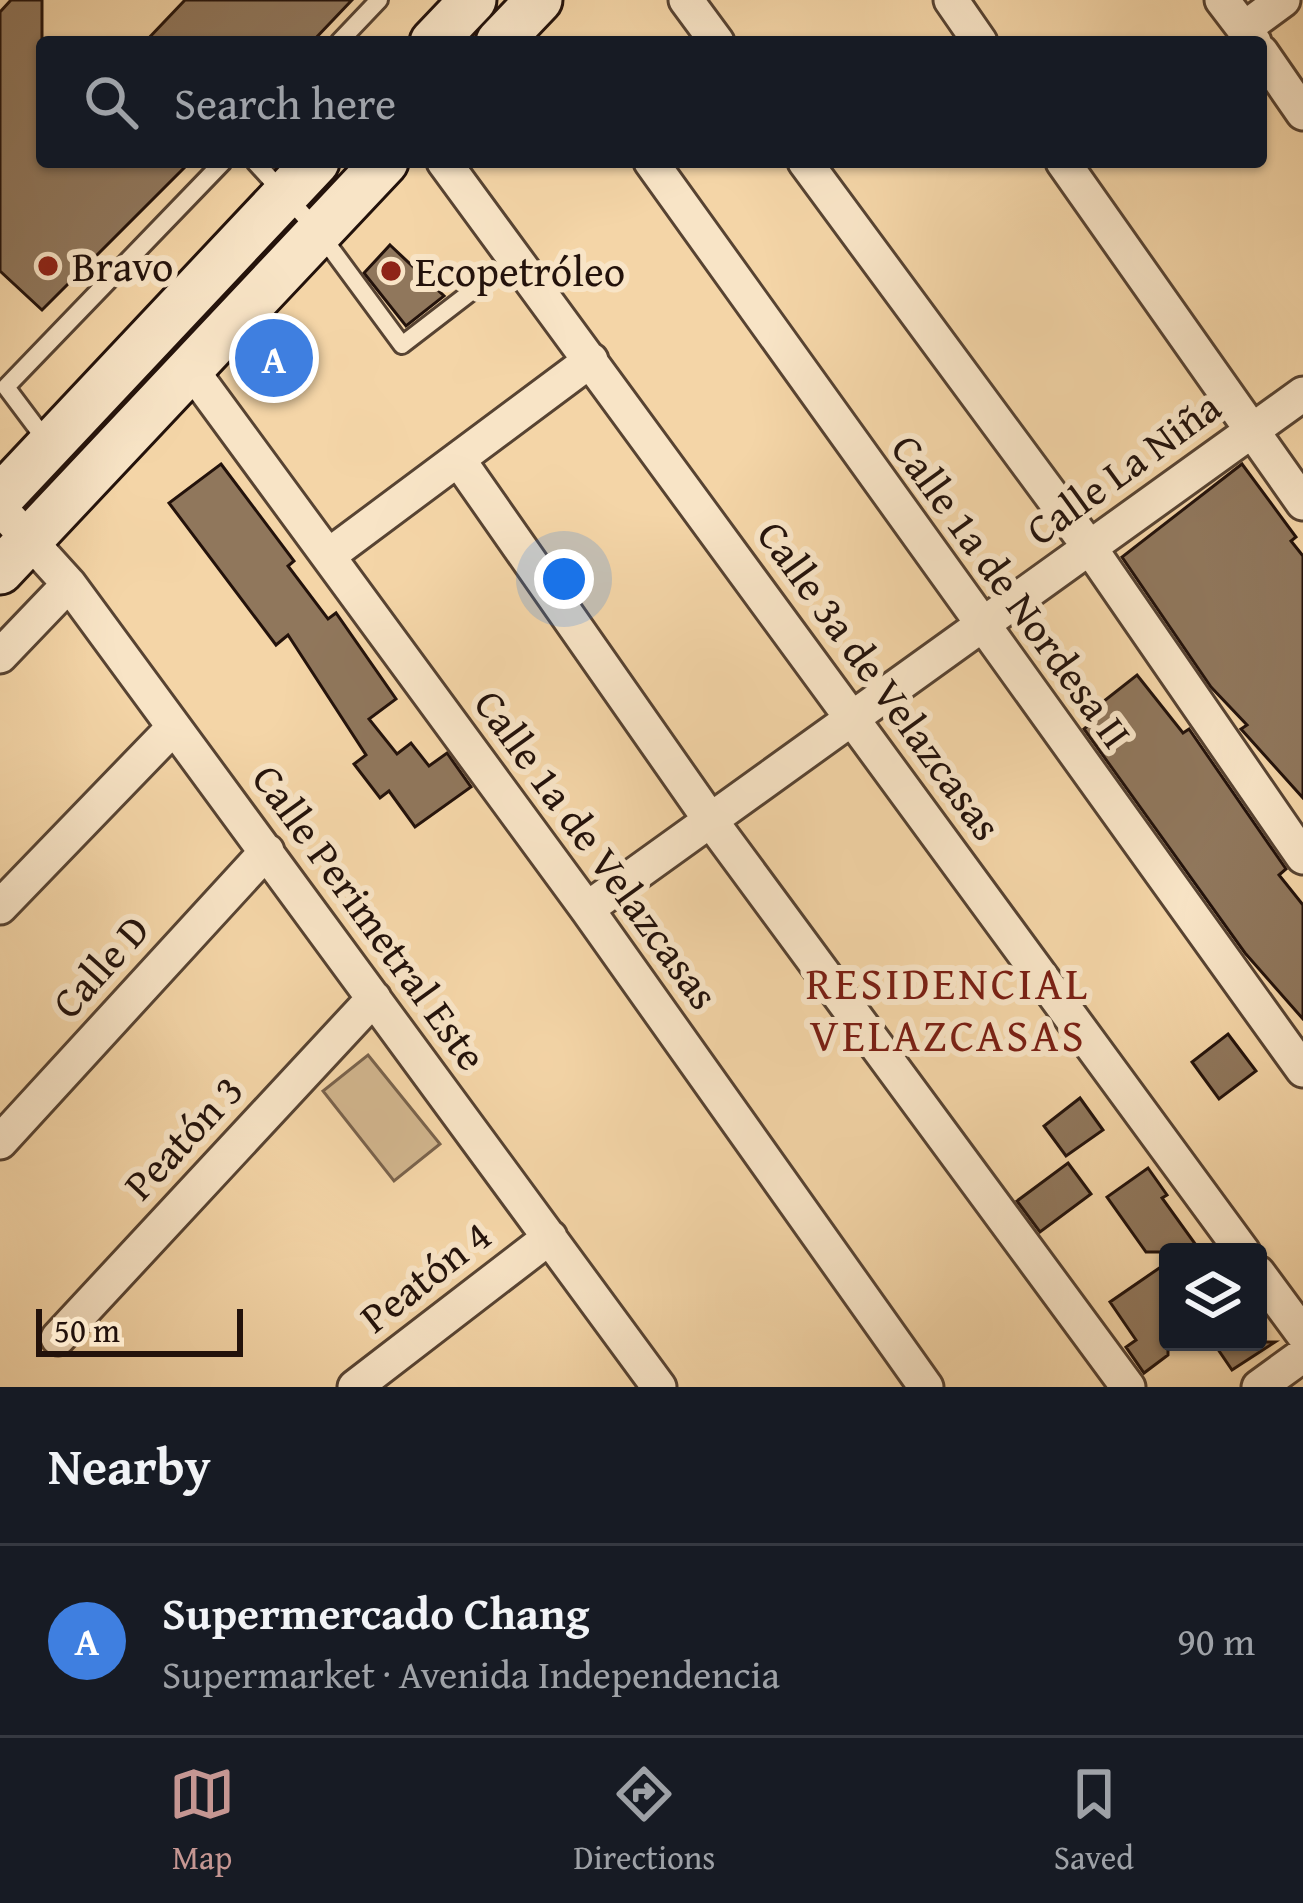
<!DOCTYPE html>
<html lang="en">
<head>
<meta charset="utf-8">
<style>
  :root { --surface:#171b24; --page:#20242c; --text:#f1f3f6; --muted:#9ea1a6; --line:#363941; --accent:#c59692 }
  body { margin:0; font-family:"Gentium Book Plus",serif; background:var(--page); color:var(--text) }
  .controls { position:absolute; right:36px; bottom:36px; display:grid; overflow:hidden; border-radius:12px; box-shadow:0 3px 9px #0004 }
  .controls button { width:108px; height:108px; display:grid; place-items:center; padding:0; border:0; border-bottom:3px solid var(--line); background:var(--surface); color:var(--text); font:60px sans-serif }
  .scale { position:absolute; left:36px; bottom:30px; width:207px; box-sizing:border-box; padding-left:12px; border:6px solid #23120b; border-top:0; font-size:33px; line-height:42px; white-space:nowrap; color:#23120b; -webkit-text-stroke:9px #f8e4c6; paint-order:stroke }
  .you { position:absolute; left:564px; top:579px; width:42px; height:42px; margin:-30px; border:9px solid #fff; border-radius:50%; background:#1a73e8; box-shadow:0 0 0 18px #1a73e833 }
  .badge { display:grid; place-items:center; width:78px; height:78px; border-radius:50%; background:var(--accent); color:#fff; font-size:39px; font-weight:700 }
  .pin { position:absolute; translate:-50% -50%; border:6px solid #fff; box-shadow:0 3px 12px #0006 }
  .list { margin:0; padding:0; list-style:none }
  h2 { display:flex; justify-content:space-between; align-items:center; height:156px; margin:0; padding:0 48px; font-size:51px }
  h2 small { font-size:39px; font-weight:400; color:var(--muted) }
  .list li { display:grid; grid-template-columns:78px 1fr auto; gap:36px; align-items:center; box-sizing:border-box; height:192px; padding:0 48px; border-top:3px solid var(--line) }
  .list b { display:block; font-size:45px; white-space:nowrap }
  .list p { margin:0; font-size:39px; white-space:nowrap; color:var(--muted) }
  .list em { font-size:39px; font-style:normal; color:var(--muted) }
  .icon { flex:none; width:66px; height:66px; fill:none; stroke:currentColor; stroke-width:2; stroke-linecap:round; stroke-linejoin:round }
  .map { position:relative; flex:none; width:1303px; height:1387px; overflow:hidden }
  .search { position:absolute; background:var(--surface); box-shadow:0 3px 9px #0004; left:36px; right:36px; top:36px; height:132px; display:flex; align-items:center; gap:30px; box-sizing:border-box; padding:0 42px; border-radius:12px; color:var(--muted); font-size:45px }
  .sheet { height:348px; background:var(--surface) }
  nav { display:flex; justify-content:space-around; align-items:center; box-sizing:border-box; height:168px; border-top:3px solid var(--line); background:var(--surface); font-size:33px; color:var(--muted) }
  nav a { display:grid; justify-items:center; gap:6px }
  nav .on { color:var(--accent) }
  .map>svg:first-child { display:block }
  .green { fill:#d0b48c; stroke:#7a634c; stroke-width:3 }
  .building { fill:#90775c; stroke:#23120b; stroke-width:3 }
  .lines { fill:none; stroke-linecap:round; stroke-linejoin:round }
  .service-casing { stroke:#574332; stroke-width:22 }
  .minor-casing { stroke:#574332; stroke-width:39 }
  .secondary-casing { stroke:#23120b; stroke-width:51 }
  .service { stroke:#f8e4c6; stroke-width:16 }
  .minor { stroke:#f8e4c6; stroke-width:33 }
  .secondary { stroke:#f8e4c6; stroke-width:45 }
  .poi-dot { fill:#8f2418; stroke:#f8e4c6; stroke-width:4.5 }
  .labels { text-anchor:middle; stroke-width:12; stroke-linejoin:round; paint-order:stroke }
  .poi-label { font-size:42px; fill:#23120b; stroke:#f8e4c6; text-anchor:start }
  .street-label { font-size:42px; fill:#23120b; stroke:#f8e4c6 }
  .neighbourhood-label { font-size:45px; letter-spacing:3px; fill:#7a1f14; stroke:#f8e4c6 }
</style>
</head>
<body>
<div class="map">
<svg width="1303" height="1387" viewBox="0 0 1303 1387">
  <rect width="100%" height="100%" fill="#f4d5a7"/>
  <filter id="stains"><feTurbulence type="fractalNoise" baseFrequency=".00167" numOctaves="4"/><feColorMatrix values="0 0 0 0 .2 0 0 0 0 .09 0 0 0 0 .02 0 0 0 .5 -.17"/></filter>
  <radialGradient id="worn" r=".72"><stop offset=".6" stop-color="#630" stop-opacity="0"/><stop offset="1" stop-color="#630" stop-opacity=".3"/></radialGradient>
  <path class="green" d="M368 1055 440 1144 394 1181 323 1091Z"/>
  <path class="building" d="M11 0H42V162H190L42 310 0 271V12Z
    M185 0H352L312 42H145Z
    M390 245 444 296 406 326 364 273Z
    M221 464 294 561 288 566 328 619 336 613 396 699 369 719 397 754 411 743 429 766 447 753 471 787 415 827 389 791 380 798 354 764 366 755 288 635 276 645 169 503Z
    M1242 464 1296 537 1291 541 1303 556V798L1241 729 1247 725 1211 687 1122 557Z
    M1137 675 1183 733 1189 729 1286 869 1279 875 1303 905V1019L1245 953 1084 729 1091 723 1085 716Z
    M1228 1034 1256 1071 1219 1099 1192 1062Z
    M1080 1098 1103 1130 1066 1156 1044 1126Z
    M1068 1163 1091 1194 1040 1232 1017 1201Z
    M1148 1168 1167 1195 1162 1198 1201 1252H1146L1107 1197Z
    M1168 1262V1355L1144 1373 1126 1347 1136 1340 1110 1302Z
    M1213 1342H1275L1232 1370Z"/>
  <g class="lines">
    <defs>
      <path id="service" d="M339 42 379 0
        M255 162 318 231 402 345 515 258
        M48 443 6 387 223 162"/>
      <path id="minor" d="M686 0 717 42
        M951 0 980 42
        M1222 0 1254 42
        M1245 28 1283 0
        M1261 52 1303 113
        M444 162 1243 1252
        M651 162 1303 1070
        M805 162 1090 548 1303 857
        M1063 162 1303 503
        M190 368 587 909 926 1387
        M458 459 711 821 1128 1387
        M0 508 69 584 659 1387
        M328 556 591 360
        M0 656 69 584
        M0 907 174 727
        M587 909 1303 394
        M0 1142 267 851
        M1258 1273 1303 1334
        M58 1338 374 998
        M355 1387 550 1237
        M1259 1387 1303 1355"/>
      <path id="secondary" d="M433 42 473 0
        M499 42 539 0
        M0 498 316 162
        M0 571 385 162"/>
    </defs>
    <use href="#service" class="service-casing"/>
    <use href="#minor" class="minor-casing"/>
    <use href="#secondary" class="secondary-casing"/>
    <use href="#service" class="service"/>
    <use href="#minor" class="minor"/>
    <use href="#secondary" class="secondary"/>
  </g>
  <g class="poi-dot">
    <circle cx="48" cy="266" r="12"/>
    <circle cx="391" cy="271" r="12"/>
  </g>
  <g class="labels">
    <g class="poi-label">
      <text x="72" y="281">Bravo</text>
      <text x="415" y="286">Ecopetróleo</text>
    </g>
    <g class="street-label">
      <text transform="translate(1123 468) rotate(-36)" y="15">Calle La Niña</text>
      <text transform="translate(1012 591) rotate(54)" y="15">Calle 1a de Nordesa II</text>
      <text transform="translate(880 680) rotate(54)" y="15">Calle 3a de Velazcasas</text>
      <text transform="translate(597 849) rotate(54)" y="15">Calle 1a de Velazcasas</text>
      <text transform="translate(370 917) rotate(54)" y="15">Calle Perimetral Este</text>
      <text transform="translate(100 966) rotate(-48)" y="15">Calle D</text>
      <text transform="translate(183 1137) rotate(-47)" y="15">Peatón 3</text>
      <text transform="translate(425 1276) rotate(-38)" y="15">Peatón 4</text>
    </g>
    <g class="neighbourhood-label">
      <text x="948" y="999">RESIDENCIAL<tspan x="948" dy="52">VELAZCASAS</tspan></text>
    </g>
  </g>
  <rect width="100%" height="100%" filter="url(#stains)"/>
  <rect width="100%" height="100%" fill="url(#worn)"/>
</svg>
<div class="controls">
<button><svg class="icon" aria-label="layers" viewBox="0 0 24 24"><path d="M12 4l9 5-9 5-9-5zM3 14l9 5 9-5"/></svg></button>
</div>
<div class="scale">50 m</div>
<div class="you"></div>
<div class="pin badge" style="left:274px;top:358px;background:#3f7fe0">A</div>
<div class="search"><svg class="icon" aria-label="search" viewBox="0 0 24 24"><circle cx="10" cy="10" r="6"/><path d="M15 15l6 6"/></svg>Search here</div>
</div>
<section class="sheet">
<h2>Nearby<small></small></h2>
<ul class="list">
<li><span class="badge" style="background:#3f7fe0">A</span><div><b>Supermercado Chang</b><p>Supermarket · Avenida Independencia</p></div><em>90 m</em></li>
</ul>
</section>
<nav>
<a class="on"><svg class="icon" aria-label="map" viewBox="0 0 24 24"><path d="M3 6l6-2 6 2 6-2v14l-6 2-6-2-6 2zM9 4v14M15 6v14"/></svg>Map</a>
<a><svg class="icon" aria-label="directions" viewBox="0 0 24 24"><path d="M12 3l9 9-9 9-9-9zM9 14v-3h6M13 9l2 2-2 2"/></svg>Directions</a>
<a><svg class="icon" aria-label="saved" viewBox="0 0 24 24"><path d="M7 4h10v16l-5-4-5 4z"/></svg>Saved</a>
</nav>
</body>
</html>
